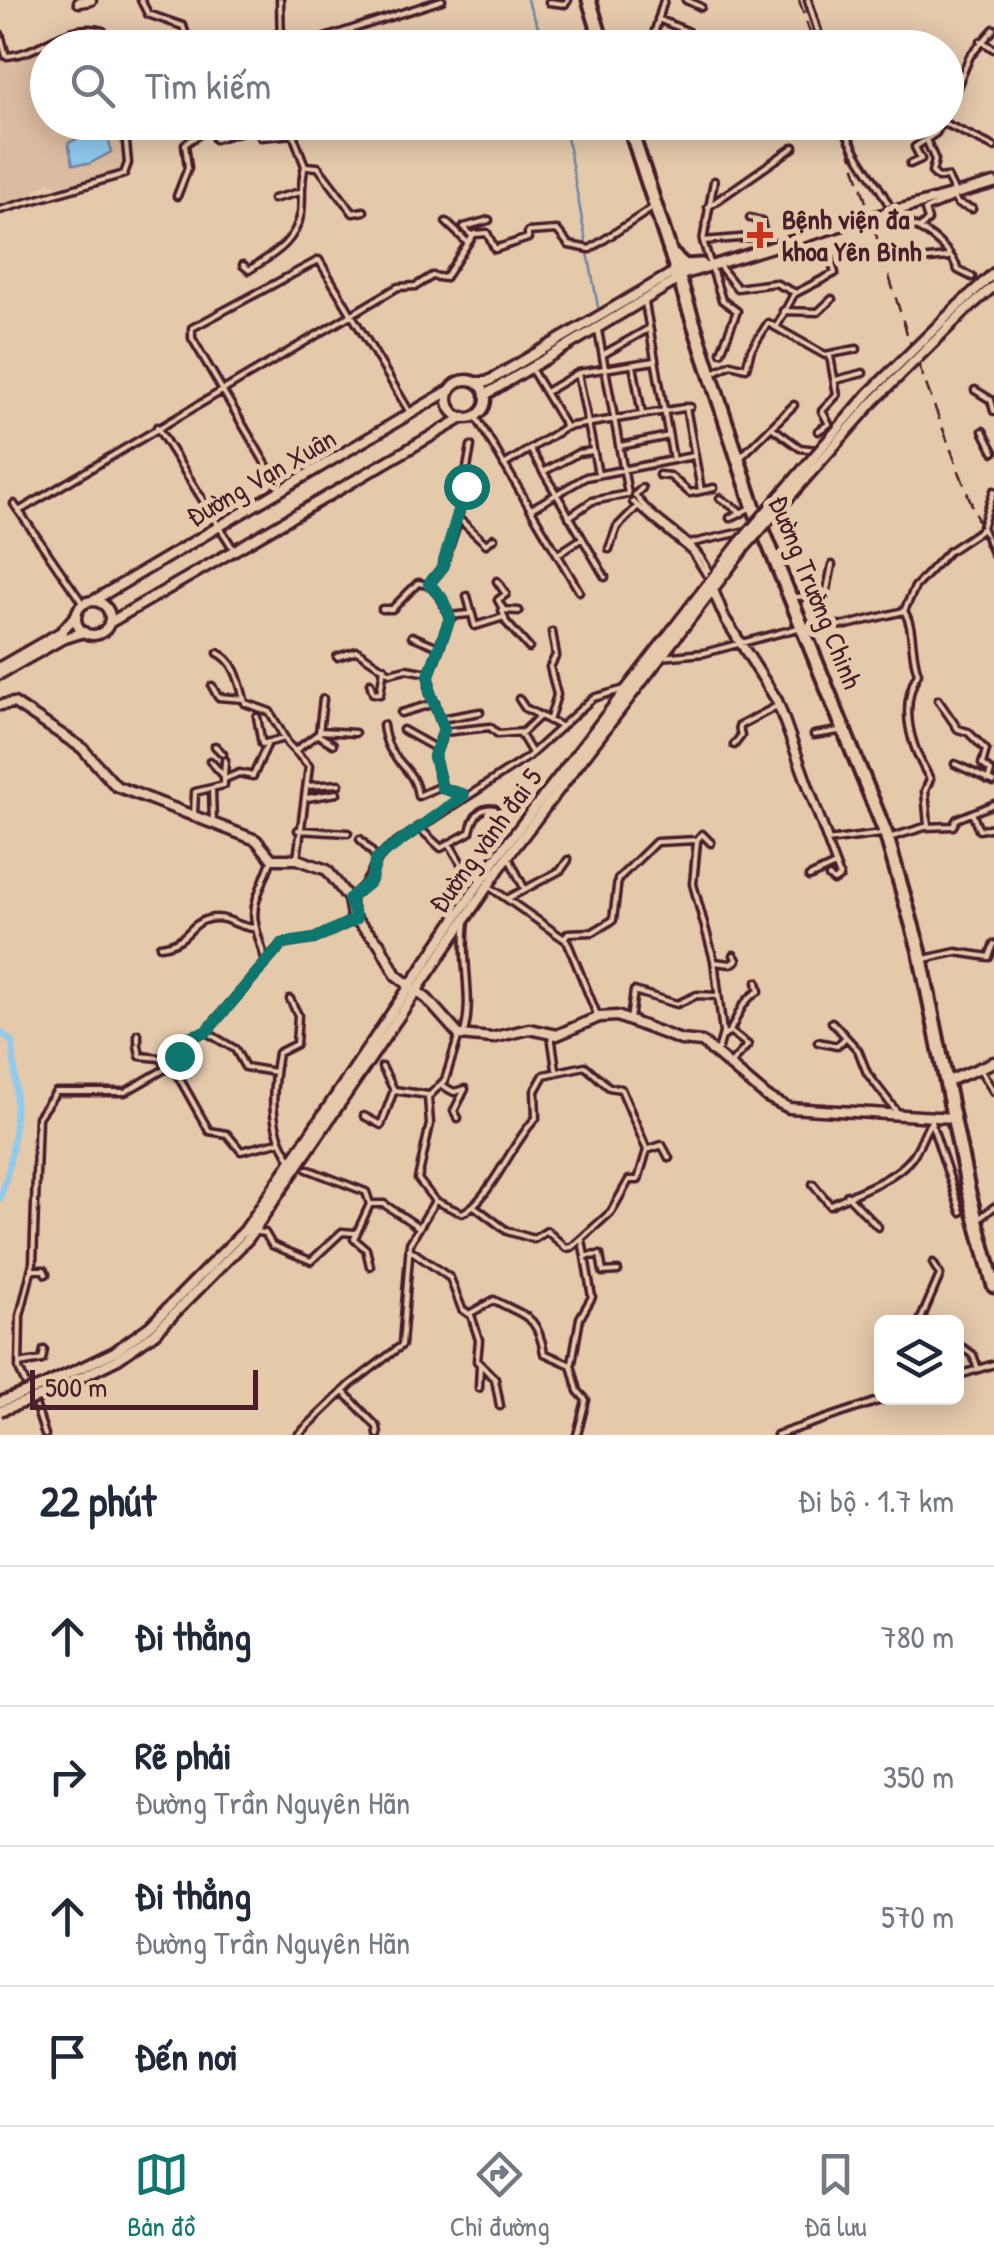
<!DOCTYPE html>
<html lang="vi">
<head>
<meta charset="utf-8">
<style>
  :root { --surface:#fff; --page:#f6f6f7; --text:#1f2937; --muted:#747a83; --line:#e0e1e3; --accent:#0f766e }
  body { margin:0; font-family:"Patrick Hand",sans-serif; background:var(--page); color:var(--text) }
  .controls { position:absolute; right:30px; bottom:30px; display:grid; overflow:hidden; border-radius:15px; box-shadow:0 5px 25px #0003 }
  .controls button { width:90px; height:90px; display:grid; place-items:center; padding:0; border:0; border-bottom:2px solid var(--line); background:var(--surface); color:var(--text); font:50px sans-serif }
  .scale { position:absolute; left:30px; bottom:25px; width:228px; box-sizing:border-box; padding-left:10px; border:5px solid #4a1f2b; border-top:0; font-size:28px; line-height:35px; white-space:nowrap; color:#4a1f2b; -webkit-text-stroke:8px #e4c9ab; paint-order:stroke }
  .stop { position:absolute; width:30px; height:30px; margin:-22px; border:8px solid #0f766e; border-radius:50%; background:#fff }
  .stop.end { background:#0f766e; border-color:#fff; box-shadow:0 2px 10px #0008 }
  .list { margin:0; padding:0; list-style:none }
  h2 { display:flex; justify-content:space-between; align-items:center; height:130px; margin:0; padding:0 40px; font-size:42px }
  h2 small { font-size:32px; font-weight:400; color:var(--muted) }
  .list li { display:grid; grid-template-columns:65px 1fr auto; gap:30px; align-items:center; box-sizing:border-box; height:140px; padding:0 40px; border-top:2px solid var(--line) }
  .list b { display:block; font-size:38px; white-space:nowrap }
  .list p { margin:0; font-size:32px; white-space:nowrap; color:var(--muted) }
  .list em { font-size:32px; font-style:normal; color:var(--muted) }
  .icon { flex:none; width:55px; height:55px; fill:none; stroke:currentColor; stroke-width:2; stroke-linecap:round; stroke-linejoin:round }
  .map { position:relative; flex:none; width:994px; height:1435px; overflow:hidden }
  .search { position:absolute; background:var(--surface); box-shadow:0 5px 25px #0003; left:30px; right:30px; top:30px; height:110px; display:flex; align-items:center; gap:25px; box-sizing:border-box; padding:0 35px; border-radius:55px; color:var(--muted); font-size:38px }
  .sheet { height:690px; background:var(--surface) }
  nav { display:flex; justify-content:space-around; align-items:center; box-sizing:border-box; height:140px; border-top:2px solid var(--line); background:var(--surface); font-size:28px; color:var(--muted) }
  nav a { display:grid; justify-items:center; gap:5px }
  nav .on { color:var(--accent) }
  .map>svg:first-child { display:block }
  .built { fill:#dcbba0 }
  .water { fill:#8fcaef; stroke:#7386a1; stroke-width:2.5 }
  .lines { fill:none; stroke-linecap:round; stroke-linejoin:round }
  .stream { stroke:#7386a1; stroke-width:2.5 }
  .river { stroke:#8fcaef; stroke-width:6 }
  .street-casing { stroke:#4a1f2b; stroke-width:11 }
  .secondary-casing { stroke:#4a1f2b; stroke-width:15 }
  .highway-casing { stroke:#4a1f2b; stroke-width:19 }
  .street { stroke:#e4c9ab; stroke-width:4 }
  .secondary { stroke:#e4c9ab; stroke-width:8 }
  .highway { stroke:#e4c9ab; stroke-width:11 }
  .rail { stroke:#4a1f2b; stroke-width:2.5; stroke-dasharray:15 8; stroke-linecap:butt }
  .secondary-bridge-casing { stroke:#4a1f2b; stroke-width:15; stroke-linecap:butt }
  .secondary-bridge { stroke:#e4c9ab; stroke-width:8 }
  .route { stroke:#0f766e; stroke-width:12 }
  .poi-dot { fill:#c8321e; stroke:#e4c9ab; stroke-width:4 }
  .labels { text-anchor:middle; stroke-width:10; stroke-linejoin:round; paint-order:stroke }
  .poi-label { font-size:28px; font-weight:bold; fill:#4a1f2b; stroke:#e4c9ab; text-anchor:start }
  .street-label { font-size:28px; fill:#4a1f2b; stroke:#e4c9ab }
</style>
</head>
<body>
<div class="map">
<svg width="994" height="1435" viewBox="0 0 994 1435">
  <rect width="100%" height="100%" fill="#e4c9ab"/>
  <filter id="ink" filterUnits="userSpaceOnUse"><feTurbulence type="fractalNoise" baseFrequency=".01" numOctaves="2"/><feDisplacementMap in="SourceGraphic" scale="20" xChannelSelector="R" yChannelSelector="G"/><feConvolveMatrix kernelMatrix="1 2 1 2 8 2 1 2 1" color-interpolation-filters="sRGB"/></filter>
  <g filter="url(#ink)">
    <path class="built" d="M87 30 102 31 108 47 48 48V122L122 123 127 163 123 173 65 189 49 181 24 199 0 206V55L4 60 28 56 54 38Z"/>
    <path class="water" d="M100 128 108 133 111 152 89 164H73L68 143Z"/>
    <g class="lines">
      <path class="stream" d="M527 0 547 48
        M564 122 598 307"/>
      <path class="river" d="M0 1031 12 1042C19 1095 18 1148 0 1199"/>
      <defs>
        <path id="street" d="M141 0 148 14 183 26 190 48
          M280 0 281 48
          M686 0 701 7
          M808 0 823 48
          M549 2 565 4 568 0
          M658 19 687 31 695 48
          M0 34 6 56C41 55 66 20 103 31L110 48
          M981 41 994 49
          M294 48 442 0
          M650 48 664 0
          M946 113 970 56 994 29
          M211 122 215 139 256 127
          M255 122 261 137 293 134 305 166 318 167 353 213 364 211
          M843 122C854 160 882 184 895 218 919 226 949 244 958 270L972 277
          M942 122 994 147
          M926 139 935 160 932 172 938 178 947 177 954 191
          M910 164 921 159 915 147 936 133 942 122
          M714 181 703 241 722 300 737 311 721 352
          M177 196 188 168 185 144 210 127
          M954 198 958 204 972 209
          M273 199 300 192
          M708 207 794 147
          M0 210 124 174 128 163 124 122
          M446 222 468 243
          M920 228 928 220 925 210 955 197
          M472 236 464 227 489 220
          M703 241 764 236 761 221 750 218
          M909 261 948 257
          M717 263 737 288 775 283 796 293
          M243 265 249 270C272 255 295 244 301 213 303 197 300 183 305 166
          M645 303 673 460
          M783 311 818 312 832 299
          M777 326 794 294 835 273 830 257
          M604 354 648 329
          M633 365 642 414
          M530 367 566 427
          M578 373 598 474
          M711 374 731 364 746 368 751 350 768 323 825 355 857 349
          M836 380 863 373
          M975 390 991 400 994 411
          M546 392 578 373 655 361
          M686 407 701 490
          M475 415 579 591
          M157 427 234 550
          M774 429 800 448 817 450
          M818 431 829 424 822 411 837 395 830 356
          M983 431 994 452
          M620 446 669 436
          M530 449 605 577
          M742 456 794 405
          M504 465 566 427 690 407
          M543 472 578 453 593 451
          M659 475 670 476 690 493 714 488
          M642 488 635 495C655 524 693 537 708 570
          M281 490 192 338V328L319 260 409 411
          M464 494 470 493 475 481 484 487
          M720 498 742 513
          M633 502 692 552 706 574
          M14 504 83 604
          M531 509 586 477 693 456
          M19 511 398 287 416 286 432 276 445 278 474 234 487 233 495 249 528 238V232L557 230 569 245 590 249 651 209
          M569 517 592 501 628 494 598 330
          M458 518 486 544 494 538
          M730 518 750 508
          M982 527 994 555
          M688 544 746 531
          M609 549 617 527 638 506
          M558 554 581 539
          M497 581 506 594 498 600 503 609
          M429 584 441 598 450 618 429 675 430 693 444 730 434 757 442 788 464 795
          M716 592 726 617 779 700 829 840
          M713 595 724 620 775 701 840 877 834 881 829 877
          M467 596 475 626 504 617
          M795 597 826 595 832 565
          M382 609H392L418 583 428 585 442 568 457 524 471 446
          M519 611 502 610 506 622 529 648
          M904 611C915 628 910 653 918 673 898 709 911 747 930 779L925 791 928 826
          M449 616 469 614
          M807 626 847 625 904 611 915 587 948 552 981 530 994 491
          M412 636 436 646
          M218 653C236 661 240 685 245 703L270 712 288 744 309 766 297 859
          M337 657 357 651 390 673 406 669 429 673
          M661 657 704 653 798 628
          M370 683 373 693 380 694 384 668
          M212 686 218 697 244 699
          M519 699 525 708 560 726
          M938 700 958 729 968 732 986 750 982 764 991 771 988 780
          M401 713 435 703
          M257 717 262 744 285 738
          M441 719 480 712
          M549 721 557 695 550 667 556 655 552 632
          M383 725C387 764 414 763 418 796L441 786
          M403 730 437 749
          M320 731 355 733
          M444 732 490 727 498 734 523 732 540 716
          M520 733 532 753
          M318 735 333 744
          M814 735 839 731
          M734 745 741 736 739 726 777 706
          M215 746 223 754
          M296 750 319 733 323 699
          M955 764 994 782
          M224 776 225 760
          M225 779 239 773 253 776 267 745
          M307 786 339 784
          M212 789 213 824
          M307 798 337 793
          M972 813 979 830 994 827
          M194 815 195 792 224 785V776L210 761
          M418 827 441 848 470 832C473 818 479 806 495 809V821
          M298 830 348 833
          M892 837 925 827 953 826 957 819 994 804
          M360 839 377 858
          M697 841 693 884 714 960 723 1033 718 1051
          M827 841 881 834
          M449 843 462 865 480 880
          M510 860 524 888
          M809 877 835 865
          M487 885 567 941 598 1017
          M349 899C377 877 367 866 389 848L528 757 593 698 625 689
          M507 899 561 870 568 860
          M564 939 568 933 593 932 613 920 618 879 656 842 697 840 702 834 711 843
          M160 946C189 943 188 924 208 919 227 914 236 928 255 928
          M924 959 956 952 989 957 994 944
          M266 962C248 906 251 913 272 859
          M714 962 731 964 737 960 734 955
          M630 1020 634 991 677 1004 697 995 718 996
          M832 1022 858 1050 867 1073 897 1112
          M206 1032 235 1049 245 1067 275 1072
          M551 1035 556 1069
          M463 1036C475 1000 460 960 466 922
          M723 1037C738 1028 735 1004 759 991L757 982
          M138 1041V1034
          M818 1042 837 1046 846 1037
          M138 1045 140 1056 160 1058 169 1067
          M731 1063 748 1045 732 1033
          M172 1065 209 1131 227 1134 241 1151 278 1142
          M382 1067 394 1090 428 1095
          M981 1071 994 1092
          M441 1085 454 1092 465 1089 454 1111 458 1118
          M364 1116 381 1125 394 1090
          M931 1122 961 1212
          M647 1150 662 1145 669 1158
          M290 1158C268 1127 272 1089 278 1053L296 1044 298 1015 290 999
          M307 1169 366 1192 370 1204 354 1239 366 1249 370 1266
          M813 1184 830 1205C854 1192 890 1182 909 1161 921 1148 922 1133 933 1119
          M847 1195 878 1227
          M435 1201 462 1213C489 1202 512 1142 536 1118L535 1091 544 1075 585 1066 609 1087 621 1089 647 1150 638 1180H629L611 1212 572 1247 566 1248 547 1231 534 1239 507 1231 474 1206
          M370 1204H384L417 1226
          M980 1218 994 1207
          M257 1232 265 1233 272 1245 311 1261 342 1232 355 1233
          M409 1249 450 1278 462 1309 469 1314 494 1300C525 1317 537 1313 544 1353L571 1365 578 1391 586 1400 577 1435
          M586 1256 600 1255 603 1272 618 1271
          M31 1270H44L46 1274
          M471 1315 479 1340 477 1361 495 1379 500 1406
          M927 1322 921 1319 940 1275 933 1263
          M956 1343 973 1355 978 1369
          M572 1363 580 1318 592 1297 582 1240
          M19 1364 42 1360 44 1350
          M956 1376 994 1364
          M479 1388 480 1364
          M28 1389 19 1369 20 1316 33 1263 38 1117 56 1092H125L172 1065 184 1038 206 1032 282 944 314 939 356 919
          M343 1391 377 1427 378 1435
          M33 1398 45 1435
          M298 1435 350 1385 402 1345 410 1243 435 1201 418 1179 430 1124 428 1097 445 1080 459 1035
          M777 1435 887 1398"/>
        <path id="secondary" d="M79 2 91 0
          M901 209 994 183
          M678 276 840 226
          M958 306 994 273
          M964 312 994 286
          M448 399a19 19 0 1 1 38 0a19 19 0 1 1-38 0Z
          M476 382H487L676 271
          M485 395 679 279
          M93 601 450 390
          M76 618a17 17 0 1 1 34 0a17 17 0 1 1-34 0Z
          M109 623 464 417
          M0 667 61 632 76 615
          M0 674 62 639 84 632
          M0 705 14 703 82 748 116 786 256 840 272 859H297L327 870 349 899 352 916 379 943 396 975 427 999 459 1035 492 1038 529 1029 557 1035 599 1017 617 1016 681 1040 702 1042 767 1097 789 1108 953 1118
          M946 1082 994 1062
          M43 1386 114 1352 150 1326 245 1230 499 854 741 541
          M47 1394 118 1359 155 1333 248 1239 508 856 746 546"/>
        <path id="highway" d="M589 0 604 48
          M628 122 754 508 886 834 919 949 968 1189 994 1286
          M674 256 685 266 701 265"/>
      </defs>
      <use href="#street" class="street-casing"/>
      <use href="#secondary" class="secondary-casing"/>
      <use href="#highway" class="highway-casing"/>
      <use href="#street" class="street"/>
      <use href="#secondary" class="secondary"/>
      <use href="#highway" class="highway"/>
      <path class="rail" d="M799 0 815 48
        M841 122 908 337 994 563"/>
      <defs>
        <path id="secondary-bridge" d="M840 226 901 209
          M741 541 869 393 958 306
          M746 546 873 402 964 312
          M0 1402 43 1386
          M0 1411 47 1394"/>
      </defs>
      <use href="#secondary-bridge" class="secondary-bridge-casing"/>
      <use href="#secondary-bridge" class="secondary-bridge"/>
    </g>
  </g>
  <g class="lines" filter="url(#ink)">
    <path class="route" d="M179 1056 184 1038 206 1032 282 944 314 939 356 919 349 899 371 881 376 859 464 795 442 788 434 756 444 730 430 692 429 675 450 618 442 598 429 584 442 568 466 486"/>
  </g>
  <path class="poi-dot" d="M755 220h10v10h10v10h-10v10h-10v-10h-10v-10h10z"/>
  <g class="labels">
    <g class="poi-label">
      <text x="782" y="229">Bệnh viện đa<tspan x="782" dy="32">khoa Yên Bình</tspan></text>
    </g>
    <g class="street-label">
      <text transform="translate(261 477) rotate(-30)" y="10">Đường Vạn Xuân</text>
      <text transform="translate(816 592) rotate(68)" y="10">Đường Trường Chinh</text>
      <text transform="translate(485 840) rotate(-54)" y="10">Đường vành đai 5</text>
    </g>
  </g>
</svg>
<div class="controls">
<button><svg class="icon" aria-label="layers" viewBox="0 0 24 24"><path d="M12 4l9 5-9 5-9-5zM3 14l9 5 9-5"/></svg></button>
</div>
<div class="scale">500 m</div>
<div class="stop" style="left:466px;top:486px"></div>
<div class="stop end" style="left:179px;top:1056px"></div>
<div class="search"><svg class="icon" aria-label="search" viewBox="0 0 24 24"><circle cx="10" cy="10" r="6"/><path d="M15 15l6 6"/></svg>Tìm kiếm</div>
</div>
<section class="sheet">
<h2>22 phút<small>Đi bộ · 1.7 km</small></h2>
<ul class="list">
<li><svg class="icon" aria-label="ahead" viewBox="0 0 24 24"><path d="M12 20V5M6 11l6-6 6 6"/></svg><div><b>Đi thẳng</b></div><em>780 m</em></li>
<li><svg class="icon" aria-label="right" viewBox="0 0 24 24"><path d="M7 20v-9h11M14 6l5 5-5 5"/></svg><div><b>Rẽ phải</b><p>Đường Trần Nguyên Hãn</p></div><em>350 m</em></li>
<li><svg class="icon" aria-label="ahead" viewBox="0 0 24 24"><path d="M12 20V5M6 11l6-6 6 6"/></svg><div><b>Đi thẳng</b><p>Đường Trần Nguyên Hãn</p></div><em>570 m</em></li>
<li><svg class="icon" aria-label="arrive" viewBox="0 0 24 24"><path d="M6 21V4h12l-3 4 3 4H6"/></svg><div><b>Đến nơi</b></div></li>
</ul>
</section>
<nav>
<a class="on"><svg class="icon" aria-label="map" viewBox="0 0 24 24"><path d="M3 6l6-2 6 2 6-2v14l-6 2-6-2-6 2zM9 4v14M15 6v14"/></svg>Bản đồ</a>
<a><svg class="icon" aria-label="directions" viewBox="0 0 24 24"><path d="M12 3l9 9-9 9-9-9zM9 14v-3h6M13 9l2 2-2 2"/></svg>Chỉ đường</a>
<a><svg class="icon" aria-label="saved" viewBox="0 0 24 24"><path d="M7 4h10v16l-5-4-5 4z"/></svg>Đã lưu</a>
</nav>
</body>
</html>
